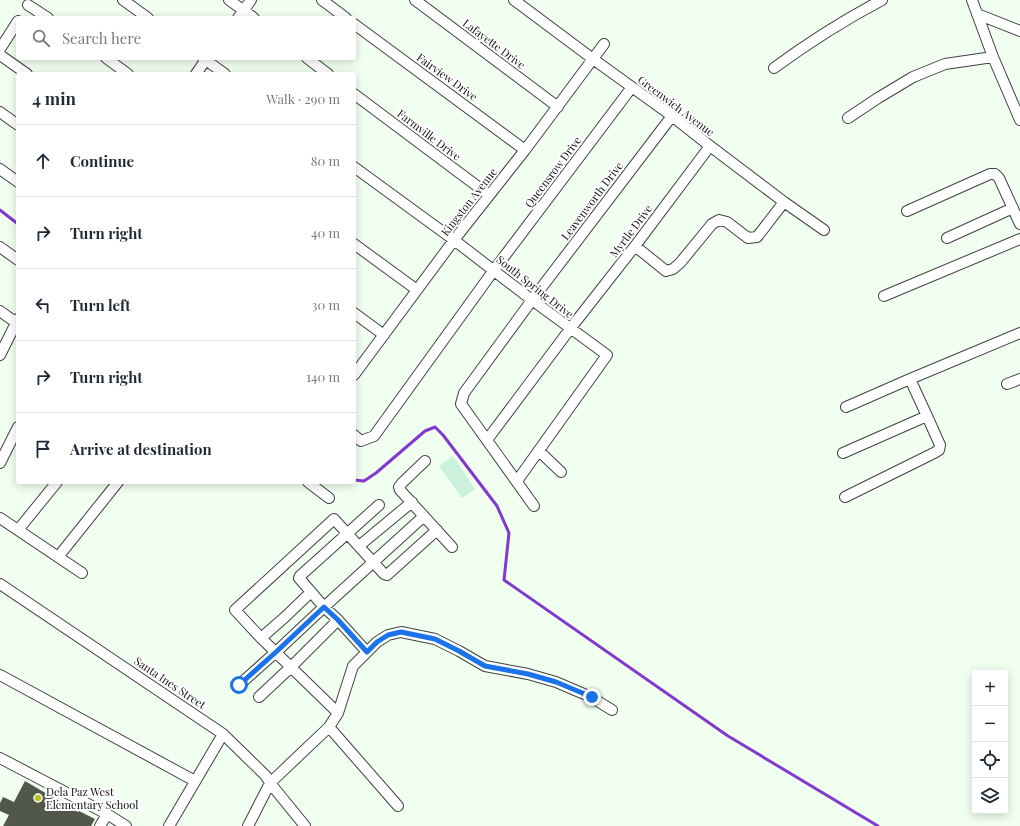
<!DOCTYPE html>
<html lang="en">
<head>
<meta charset="utf-8">
<style>
  :root { --surface:#fff; --page:#f2f2f3; --text:#1f2937; --muted:#747a83; --line:#e0e1e3 }
  body { margin:0; font-family:"Playfair Display",serif; background:var(--page); color:var(--text) }
  .controls { position:absolute; right:12px; bottom:12px; display:grid; overflow:hidden; border-radius:4px; box-shadow:0 2px 10px #0003 }
  .controls button { width:36px; height:36px; display:grid; place-items:center; padding:0; border:0; border-bottom:1px solid var(--line); background:var(--surface); color:var(--text); font:20px sans-serif }
  .stop { position:absolute; width:12px; height:12px; margin:-9px; border:3px solid #1a73e8; border-radius:50%; background:#fff }
  .stop.end { background:#1a73e8; border-color:#fff; box-shadow:0 1px 4px #0008 }
  .list { margin:0; padding:0; list-style:none }
  h2 { display:flex; justify-content:space-between; align-items:center; height:52px; margin:0; padding:0 16px; font-size:17px }
  h2 small { font-size:13px; font-weight:400; color:var(--muted) }
  .list li { display:grid; grid-template-columns:26px 1fr auto; gap:12px; align-items:center; box-sizing:border-box; height:72px; padding:0 16px; border-top:1px solid var(--line) }
  .list b { display:block; font-size:15px; white-space:nowrap }
  .list em { font-size:13px; font-style:normal; color:var(--muted) }
  .icon { flex:none; width:22px; height:22px; fill:none; stroke:currentColor; stroke-width:2; stroke-linecap:round; stroke-linejoin:round }
  .map { position:relative; flex:none; width:1020px; height:826px; overflow:hidden }
  .search { position:absolute; background:var(--surface); box-shadow:0 2px 10px #0003; left:16px; top:16px; width:340px; height:44px; display:flex; align-items:center; gap:10px; box-sizing:border-box; padding:0 14px; border-radius:4px; color:var(--muted); font-size:15px }
  .panel { position:absolute; background:var(--surface); box-shadow:0 2px 10px #0003; left:16px; top:72px; width:340px; height:412px; border-radius:4px }
  .map>svg:first-child { display:block }
  .pitch { fill:#caf1db }
  .lines { fill:none; stroke-linecap:round; stroke-linejoin:round }
  .stream { stroke:#8139d0; stroke-width:3 }
  .building { fill:#51574a }
  .minor-casing { stroke:#414141; stroke-width:12 }
  .minor { stroke:#fff; stroke-width:10 }
  .route { stroke:#1a73e8; stroke-width:5 }
  .poi-dot { fill:#bcc123; stroke:#fff; stroke-width:1.5 }
  .labels { text-anchor:middle; stroke-width:4; stroke-linejoin:round; paint-order:stroke }
  .street-label { font-size:11px; fill:#0e0e0e; stroke:#fff }
  .poi-label { font-size:11px; fill:#0e0e0e; stroke:#fff; text-anchor:start }
</style>
</head>
<body>
<div class="map">
<svg width="1020" height="826" viewBox="0 0 1020 826">
  <rect width="100%" height="100%" fill="#f1fff0"/>
  <path class="pitch" d="M453 456 475 489 462 498 439 466Z"/>
  <g class="lines">
    <path class="stream" d="M0 210 18 224
      M354 480 364 481 376 473 425 431 435 427 443 435 497 506 509 533 504 580 728 736 878 826"/>
  </g>
  <path class="building" d="M25 781 78 812 79 811 95 819 91 826H3L9 815 0 811V803L3 797 14 802Z"/>
  <g class="lines">
    <defs>
      <path id="minor" d="M123 0 148 18
        M229 0 254 18
        M322 0 346 18
        M415 0 558 107
        M514 0 593 59 672 116 710 146 784 202 824 230
        M972 0 993 57 1020 120
        M28 5 48 18
        M977 14 1020 31
        M238 18 251 0
        M354 24 525 150
        M0 49 18 21
        M0 55 27 74
        M106 58 128 74
        M203 58 225 74
        M307 58 328 74
        M774 68C808 43 844 20 882 0
        M196 74 207 58
        M354 94 489 195
        M0 112 18 125
        M848 118 878 98 913 77 945 64 993 57
        M354 167 454 240 532 300 607 355 517 481
        M0 169 18 182
        M907 211 990 174H995L999 178 1020 224
        M947 238 1013 208
        M354 244 417 290
        M635 246 666 271 673 269 680 263 712 224 719 220 727 222 748 238 757 237 784 202
        M0 247 18 260
        M884 296 1020 239
        M0 311 18 324
        M354 313 384 335
        M0 355 18 319
        M354 375 454 240 525 150 604 44
        M1007 384 1020 379
        M846 407 910 379 1020 333
        M354 435 361 441 374 436 494 270 632 87
        M487 440 570 329 635 246 710 146
        M539 451 561 472
        M843 453 927 416
        M425 461 402 483 399 487 400 490 452 547
        M0 463 18 427
        M308 482 329 498
        M845 497 934 453 939 450 940 445 927 416 910 379
        M534 506 461 404 464 393 532 300 672 116
        M0 518 82 573
        M18 530 57 482
        M359 546 412 502
        M58 557 118 482
        M0 584 223 734 266 776 270 783 305 826
        M261 638 285 617 311 592
        M367 652 338 620 324 607 299 578 300 576 379 505
        M0 675 195 781
        M239 685 276 652 324 607 424 516
        M259 697 291 667 338 620
        M338 713 261 638 235 610 334 519 384 574 387 575 437 530
        M329 727 398 806
        M0 758 107 814 126 826
        M100 826 107 814
        M169 826 223 734
        M248 826 270 783 329 727 338 713 353 666 377 642 388 635 401 632 435 639 459 651 485 666 528 674 556 682 591 697 612 710"/>
    </defs>
    <use href="#minor" class="minor-casing"/>
    <use href="#minor" class="minor"/>
  </g>
  <g class="lines">
    <path class="route" d="M239 685 276 652 324 607 338 620 367 652 377 642 388 635 401 632 435 639 459 651 485 666 528 674 556 682 592 697"/>
  </g>
  <circle class="poi-dot" cx="38" cy="798" r="4"/>
  <g class="labels">
    <g class="street-label">
      <text transform="translate(494 44) rotate(37)" y="4">Lafayette Drive</text>
      <text transform="translate(447 77) rotate(36)" y="4">Fairview Drive</text>
      <text transform="translate(676 106) rotate(37)" y="4">Greenwich Avenue</text>
      <text transform="translate(429 135) rotate(37)" y="4">Farmville Drive</text>
      <text transform="translate(553 172) rotate(-53)" y="4">Queensrow Drive</text>
      <text transform="translate(592 201) rotate(-53)" y="4">Leavenworth Drive</text>
      <text transform="translate(469 202) rotate(-52)" y="4">Kingston Avenue</text>
      <text transform="translate(631 231) rotate(-53)" y="4">Myrtle Drive</text>
      <text transform="translate(535 287) rotate(38)" y="4">South Spring Drive</text>
      <text transform="translate(170 683) rotate(34)" y="4">Santa Ines Street</text>
    </g>
    <g class="poi-label">
      <text x="46" y="796">Dela Paz West<tspan x="46" dy="13">Elementary School</tspan></text>
    </g>
  </g>
</svg>
<div class="controls">
<button>+</button>
<button>−</button>
<button><svg class="icon" aria-label="locate" viewBox="0 0 24 24"><circle cx="12" cy="12" r="6"/><path d="M12 2v4M12 18v4M2 12h4M18 12h4"/></svg></button>
<button><svg class="icon" aria-label="layers" viewBox="0 0 24 24"><path d="M12 4l9 5-9 5-9-5zM3 14l9 5 9-5"/></svg></button>
</div>
<div class="stop" style="left:239px;top:685px"></div>
<div class="stop end" style="left:592px;top:697px"></div>
<div class="search"><svg class="icon" aria-label="search" viewBox="0 0 24 24"><circle cx="10" cy="10" r="6"/><path d="M15 15l6 6"/></svg>Search here</div>
<section class="panel">
<h2>4 min<small>Walk · 290 m</small></h2>
<ul class="list">
<li><svg class="icon" aria-label="ahead" viewBox="0 0 24 24"><path d="M12 20V5M6 11l6-6 6 6"/></svg><div><b>Continue</b></div><em>80 m</em></li>
<li><svg class="icon" aria-label="right" viewBox="0 0 24 24"><path d="M7 20v-9h11M14 6l5 5-5 5"/></svg><div><b>Turn right</b></div><em>40 m</em></li>
<li><svg class="icon" aria-label="left" viewBox="0 0 24 24"><path d="M17 20v-9H6M10 6l-5 5 5 5"/></svg><div><b>Turn left</b></div><em>30 m</em></li>
<li><svg class="icon" aria-label="right" viewBox="0 0 24 24"><path d="M7 20v-9h11M14 6l5 5-5 5"/></svg><div><b>Turn right</b></div><em>140 m</em></li>
<li><svg class="icon" aria-label="arrive" viewBox="0 0 24 24"><path d="M6 21V4h12l-3 4 3 4H6"/></svg><div><b>Arrive at destination</b></div></li>
</ul>
</section>
</div>
</body>
</html>
